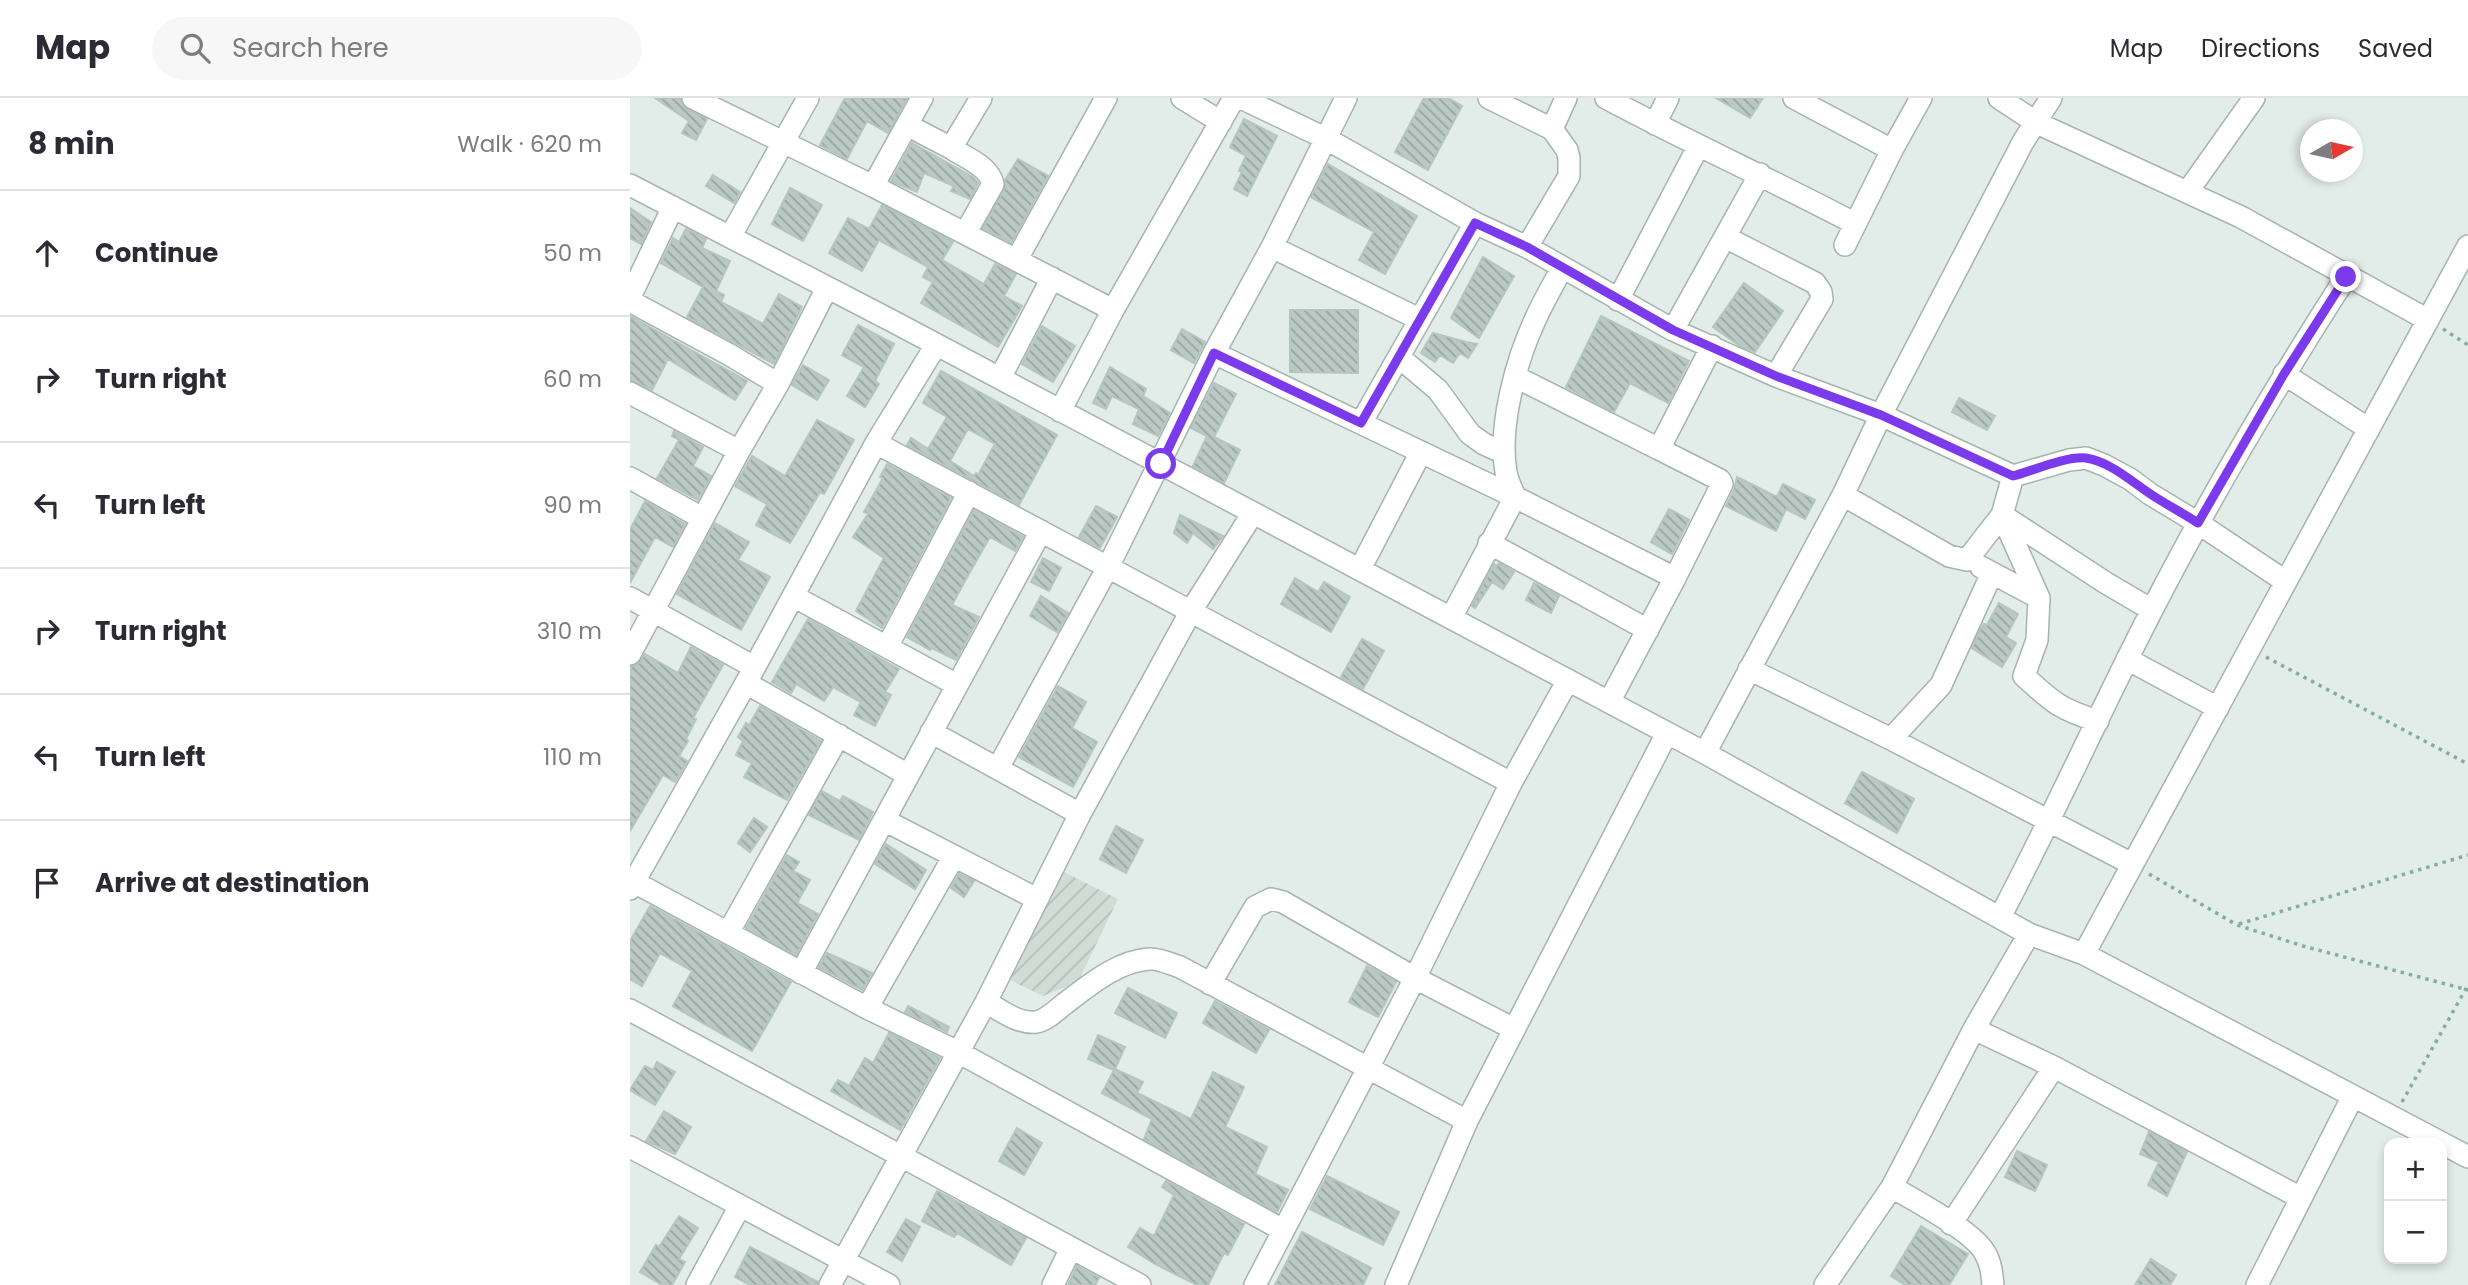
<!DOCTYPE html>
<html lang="en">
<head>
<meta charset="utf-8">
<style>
  :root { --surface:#fff; --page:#f7f7f7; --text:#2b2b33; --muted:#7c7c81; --line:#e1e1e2 }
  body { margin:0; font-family:Poppins,sans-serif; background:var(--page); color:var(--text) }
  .controls { position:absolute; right:21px; bottom:21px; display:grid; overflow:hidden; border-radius:14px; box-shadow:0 4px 10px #0003 }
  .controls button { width:63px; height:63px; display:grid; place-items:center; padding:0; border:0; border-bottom:2px solid var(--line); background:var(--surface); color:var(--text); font:35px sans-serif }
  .compass { position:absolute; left:1670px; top:21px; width:63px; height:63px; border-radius:50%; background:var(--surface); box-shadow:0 4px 10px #0003; rotate:81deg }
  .stop { position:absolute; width:21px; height:21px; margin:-16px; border:5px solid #7c3aed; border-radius:50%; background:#fff }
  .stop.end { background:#7c3aed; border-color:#fff; box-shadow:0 2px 7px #0008 }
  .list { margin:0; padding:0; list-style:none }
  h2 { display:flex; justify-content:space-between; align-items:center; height:91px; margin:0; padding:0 28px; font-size:30px }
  h2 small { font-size:23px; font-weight:400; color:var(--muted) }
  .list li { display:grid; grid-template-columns:46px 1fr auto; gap:21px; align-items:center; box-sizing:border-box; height:126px; padding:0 28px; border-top:2px solid var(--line) }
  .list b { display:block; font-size:26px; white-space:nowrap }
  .list em { font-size:23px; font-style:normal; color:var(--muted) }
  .icon { flex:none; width:38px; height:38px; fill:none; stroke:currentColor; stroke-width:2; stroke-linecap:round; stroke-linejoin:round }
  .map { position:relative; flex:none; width:1838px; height:1187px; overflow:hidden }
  header { display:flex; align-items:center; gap:42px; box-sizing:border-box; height:98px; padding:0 35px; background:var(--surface); border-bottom:2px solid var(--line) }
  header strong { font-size:33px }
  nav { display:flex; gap:38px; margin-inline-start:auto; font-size:24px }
  .search { width:490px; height:63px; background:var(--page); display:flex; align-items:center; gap:18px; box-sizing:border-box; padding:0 24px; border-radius:38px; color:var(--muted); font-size:26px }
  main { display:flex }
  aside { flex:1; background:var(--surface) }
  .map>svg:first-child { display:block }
  .industrial { fill:url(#industrial-furrows) }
  .building { fill:url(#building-back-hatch); stroke:#b5c5bf; stroke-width:2; fill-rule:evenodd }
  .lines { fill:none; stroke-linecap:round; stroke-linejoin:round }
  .minor-casing { stroke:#a5b4af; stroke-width:24 }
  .path { stroke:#84aea2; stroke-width:3.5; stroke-dasharray:3.5 5; stroke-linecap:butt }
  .minor { stroke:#fff; stroke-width:21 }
  .route { stroke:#7c3aed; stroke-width:9 }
</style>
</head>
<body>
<header>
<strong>Map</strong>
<div class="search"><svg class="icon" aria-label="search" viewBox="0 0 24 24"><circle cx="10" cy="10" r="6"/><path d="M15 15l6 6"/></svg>Search here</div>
<nav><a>Map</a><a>Directions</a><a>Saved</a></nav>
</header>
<main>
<aside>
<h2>8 min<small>Walk · 620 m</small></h2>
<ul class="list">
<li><svg class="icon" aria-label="ahead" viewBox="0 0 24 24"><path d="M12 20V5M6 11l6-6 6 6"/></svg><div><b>Continue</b></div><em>50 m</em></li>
<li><svg class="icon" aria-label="right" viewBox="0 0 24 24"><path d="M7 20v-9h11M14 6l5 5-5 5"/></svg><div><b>Turn right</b></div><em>60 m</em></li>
<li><svg class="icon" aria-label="left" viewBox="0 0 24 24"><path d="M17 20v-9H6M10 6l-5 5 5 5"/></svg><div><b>Turn left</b></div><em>90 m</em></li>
<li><svg class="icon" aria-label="right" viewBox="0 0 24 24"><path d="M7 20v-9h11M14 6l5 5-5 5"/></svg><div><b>Turn right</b></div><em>310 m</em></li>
<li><svg class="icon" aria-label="left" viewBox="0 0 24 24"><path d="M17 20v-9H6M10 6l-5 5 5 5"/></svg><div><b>Turn left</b></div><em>110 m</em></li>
<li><svg class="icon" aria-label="arrive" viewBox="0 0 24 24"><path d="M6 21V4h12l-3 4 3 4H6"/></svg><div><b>Arrive at destination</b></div></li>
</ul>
</aside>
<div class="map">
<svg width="1838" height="1187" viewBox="0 0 1838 1187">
  <defs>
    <pattern id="industrial-furrows" width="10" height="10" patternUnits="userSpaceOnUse" patternTransform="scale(1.75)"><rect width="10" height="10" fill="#d1dcd7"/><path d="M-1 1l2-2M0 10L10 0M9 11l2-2" fill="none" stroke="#b3beb9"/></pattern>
    <pattern id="building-back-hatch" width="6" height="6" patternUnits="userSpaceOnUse" patternTransform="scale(1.75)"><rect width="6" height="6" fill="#bbc9c4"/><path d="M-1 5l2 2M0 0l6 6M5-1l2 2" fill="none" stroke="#98a4a0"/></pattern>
  </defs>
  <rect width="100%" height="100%" fill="#e2ece8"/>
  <path class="industrial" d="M434 774 488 801 448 884 413 898 378 881Z"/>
  <path class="building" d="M25 0H50L57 11 77 21 66 42 52 35 59 23Z
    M215 0H277L258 35 237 23 217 61 190 47Z
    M794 0H818L832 8 798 72 765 54Z
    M1086 0H1133L1120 20Z
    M614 21 647 38 617 98 604 91 612 74 609 73 616 58 600 49Z
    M282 45 343 79 348 85 340 101 321 93 324 88 294 75 287 94 261 83Z
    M388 61 418 78 381 145 353 130 374 92 375 82Z
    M698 66 787 118 755 176 729 162 744 134 681 99Z
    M83 77 110 94 104 105 76 88Z
    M160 90 192 107 173 143 142 126Z
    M252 107 323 144 312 162 354 186 365 166 386 176 374 198 392 208 368 249 291 205 303 184 293 179 298 169 249 142 232 173 199 155 218 120 239 131Z
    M0 110 21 124 11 146 0 140Z
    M56 131 76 141 72 150 100 163 86 193 94 197 91 204 133 226 149 196 172 209 144 266 57 219 73 189 31 165 43 140 49 144Z
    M853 159 884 178 849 240 821 220Z
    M1114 185 1153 213 1125 254 1110 248 1083 229Z
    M660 212H728V275L660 274Z
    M0 218 117 283 105 302 38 261 22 292 0 282Z
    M971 218 1059 263 1038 305 1000 285 984 314 936 289Z
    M228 227 264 246 245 283 249 286 235 309 217 298 234 269 212 257Z
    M412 228 445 248 423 284 392 266Z
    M552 231 575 244 564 265 541 252Z
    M803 235 836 244 847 246 838 260 830 255 823 265 810 257 805 264 791 255Z
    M173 267 199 282 187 302 162 287Z
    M480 269 516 291 513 298 540 315 528 338 503 326 509 311 482 298 476 311 463 305Z
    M311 273 427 337 389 407 277 347 281 340 298 351 317 319 293 305ZM338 331 365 346 348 377 346 375 344 378 320 363Z
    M584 285 606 296 584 339 610 352 594 385 563 368 577 338 561 330Z
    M1329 300 1365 318 1357 332 1322 314Z
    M187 322 224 342 194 396 190 394 160 445 126 427 137 406 105 388 122 358 155 378Z
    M44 333 73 349 63 368 81 378 68 402 27 380 49 342 42 338Z
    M257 366 321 400 252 530 226 513 254 460 223 439 238 416 234 414 253 380 250 379Z
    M1107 379 1147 399 1153 386 1185 402 1175 421 1156 411 1146 433 1096 408 1104 392Z
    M15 403 55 426 43 449 25 439 0 485V432Z
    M466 408 487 419 470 450 449 439Z
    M1039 411 1059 422 1042 456 1021 444Z
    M344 412 393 439 385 453 360 439 336 481 322 507 349 519 326 562 302 550 300 552 277 539Z
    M550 417 593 438 583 451 563 435 557 445 544 435Z
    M85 425 119 444 108 462 140 479 111 532 47 496Z
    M413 460 431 470 419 493 401 484Z
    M869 465 884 474 873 491 862 484 845 510 842 508 864 466 867 468Z
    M665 480 688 494 694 484 720 499 701 534 651 506Z
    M904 485 929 498 921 515 896 502Z
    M411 498 438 515 427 534 400 518Z
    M1369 505 1388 516 1376 539 1386 545 1372 569 1342 550 1351 530 1354 526 1357 527Z
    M178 521 269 571 255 594 261 597 245 628 224 617 231 604 203 589 194 603 166 586 161 595 142 584Z
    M732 541 754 553 733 591 711 579Z
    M61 549 93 567 63 620 66 621 56 641 58 643 49 658 57 663 45 684 33 677 0 733V569L7 567 15 556 48 575Z
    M428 588 456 604 442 630 467 644 443 689 389 659Z
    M130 608 191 643 157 702 114 679 122 665 106 657 113 643 108 639 116 625 119 627Z
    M1232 674 1284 701 1267 735 1215 705Z
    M192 693 210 703 213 698 243 714 229 742 179 717Z
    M124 720 137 729 120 754 108 745Z
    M486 728 513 742 496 775 470 761Z
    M256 746 296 772 285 791 245 766Z
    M157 757 169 764 163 773 180 782 167 805 188 816 166 857 116 830Z
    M329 776 344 783 334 799 321 790Z
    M20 808 161 884 122 953 43 908 62 873 30 855 12 888 0 881V843Z
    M197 855 242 875 232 892 189 869Z
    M737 868 766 884 748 919 719 904Z
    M498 890 547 915 535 940 485 915Z
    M585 903 639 932 626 955 573 925Z
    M278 908 319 929 317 934 275 914Z
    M259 935 310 960 270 1032 201 993 208 982 219 988 235 960 243 965Z
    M468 937 495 949 485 971 513 984 507 995 561 1021 583 974 614 989 595 1029 637 1049 625 1076 658 1092 647 1114 514 1041 522 1021 472 995 484 972 458 961Z
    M27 964 45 974 25 1007 0 992 15 968 23 972Z
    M34 1013 61 1029 45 1056 16 1043Z
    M387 1030 412 1045 394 1077 369 1063Z
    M1519 1034 1557 1054 1537 1098 1518 1087 1529 1064 1510 1056Z
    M1387 1053 1417 1067 1405 1093 1375 1079Z
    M697 1078 769 1114 753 1147 680 1111Z
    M536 1083 614 1126 598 1157 594 1155 578 1187H567L525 1166 498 1149 510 1130 524 1138 544 1097 532 1089Z
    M307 1093 396 1140 381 1167 327 1135 324 1139 292 1123Z
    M49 1118 68 1130 49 1161 55 1164 42 1187H32L10 1174 26 1147 29 1149Z
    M276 1121 290 1129 272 1163 257 1154Z
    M1291 1128 1338 1156 1319 1187H1275L1261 1178Z
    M672 1134 741 1170 733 1187H645Z
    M120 1149 188 1184 187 1187H120L105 1179Z
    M1521 1161 1546 1177 1540 1187H1505Z
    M447 1168 469 1180 465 1187H438Z"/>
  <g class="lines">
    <defs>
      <path id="minor" d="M63 0 243 88
        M292 0 243 88 483 212
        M552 0 591 24
        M611 0 695 40 845 125 897 149 1043 232 1146 278 1251 317 1383 378 1439 362 1456 360 1474 367 1500 381 1520 396 1568 425 1655 483
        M859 0 922 31 937 52 939 60V78L897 149
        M976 0C1058 44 1142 82 1224 125
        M1164 0 1262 52
        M1369 0 1407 25 1611 119 1798 222
        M1025 26 1038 0
        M277 27 321 50 351 0
        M922 31 936 0
        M321 50C336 60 359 68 363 86L336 134
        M0 87 266 225 1075 655 1399 836 1454 856 1812 1045
        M1558 93 1624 0
        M100 139 178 0
        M1095 139 1185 185 1191 194 1192 201 1146 278
        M1215 147 1262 52 1291 0
        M642 149 789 221
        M387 161 476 0
        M0 199 43 109
        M988 202 1068 49
        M0 203 100 257 148 286
        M1043 232 1130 76
        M584 255 885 399 1045 480 979 604
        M769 259 808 292 840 336 854 346 874 355
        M1654 276 1739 331
        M886 279 1029 351
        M370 280 422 180
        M0 295 109 353
        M430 313 483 212 604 0
        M731 325 845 125
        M246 345 881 685
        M0 380 72 420
        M1213 397 1319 458 1337 462 1372 417 1383 378
        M1372 417 1409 500 1407 542 1394 578C1422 604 1431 612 1468 623
        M1372 417 1476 485 1522 512
        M859 445 1018 532
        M1351 469 1409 500
        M730 471 791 354
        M1045 480 1092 386 1090 382 1029 351 1082 248
        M163 498 327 587
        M0 500 124 569
        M821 520 885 399C882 391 877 382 876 374 868 329 886 263 905 222 913 204 923 187 932 170
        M257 549 339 394
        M0 556 109 353 148 286 197 190
        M1497 561 1588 610
        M1119 571 1261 641 1502 766
        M116 585 278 677
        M301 634 450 716
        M1261 641 1311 587 1362 475
        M1075 655 1213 397 1251 317 1393 44 1421 0
        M368 670 478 469 584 255 642 149 716 0
        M254 722 407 801
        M4 784 237 910 328 954 653 1132
        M0 791 116 585 246 345 306 247
        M1370 819C1423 719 1469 615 1521 514 1580 399 1646 288 1716 179
        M98 835 209 637
        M1454 856 1838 148
        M171 875 411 433
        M580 886 625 809 641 801 653 804 785 880 884 931
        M356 904C370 912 388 926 406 924 415 923 426 913 433 907 457 889 487 863 519 861 528 860 541 866 550 869L837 1023
        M237 910 324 758
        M0 912 510 1187
        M1344 931 1424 969 1671 1100
        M1812 1045 1838 1059
        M0 1049 259 1187
        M1262 1089C1285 1103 1343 1133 1355 1155 1361 1165 1362 1176 1363 1187
        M1321 1126 1424 969
        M67 1187 110 1108
        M200 1187 356 904 450 716 561 513 623 415
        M423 1187 441 1150
        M625 1187 785 880 881 685 938 582
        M766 1187 837 1023 1037 635
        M1195 1187 1262 1089 1344 931 1399 836
        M1627 1187 1723 998"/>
    </defs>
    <use href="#minor" class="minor-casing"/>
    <path class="path" d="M1813 231 1838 247
      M1636 559 1838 666
      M1519 776 1607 827 1673 848 1838 892
      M1609 826 1838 757
      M1772 1004 1838 887"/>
    <use href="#minor" class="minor"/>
  </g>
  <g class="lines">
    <path class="route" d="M531 366 584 255 731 325 845 125 897 149 1043 232 1146 278 1251 317 1383 378C1402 373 1436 358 1456 360 1481 364 1502 384 1522 397 1537 407 1553 415 1568 425L1654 276 1716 179"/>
  </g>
</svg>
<div class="controls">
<button>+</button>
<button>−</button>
</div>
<svg class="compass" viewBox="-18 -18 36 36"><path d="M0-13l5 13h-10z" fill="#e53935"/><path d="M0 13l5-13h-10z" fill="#7c7c81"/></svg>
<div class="stop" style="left:531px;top:366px"></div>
<div class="stop end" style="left:1716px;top:179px"></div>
</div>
</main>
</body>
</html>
